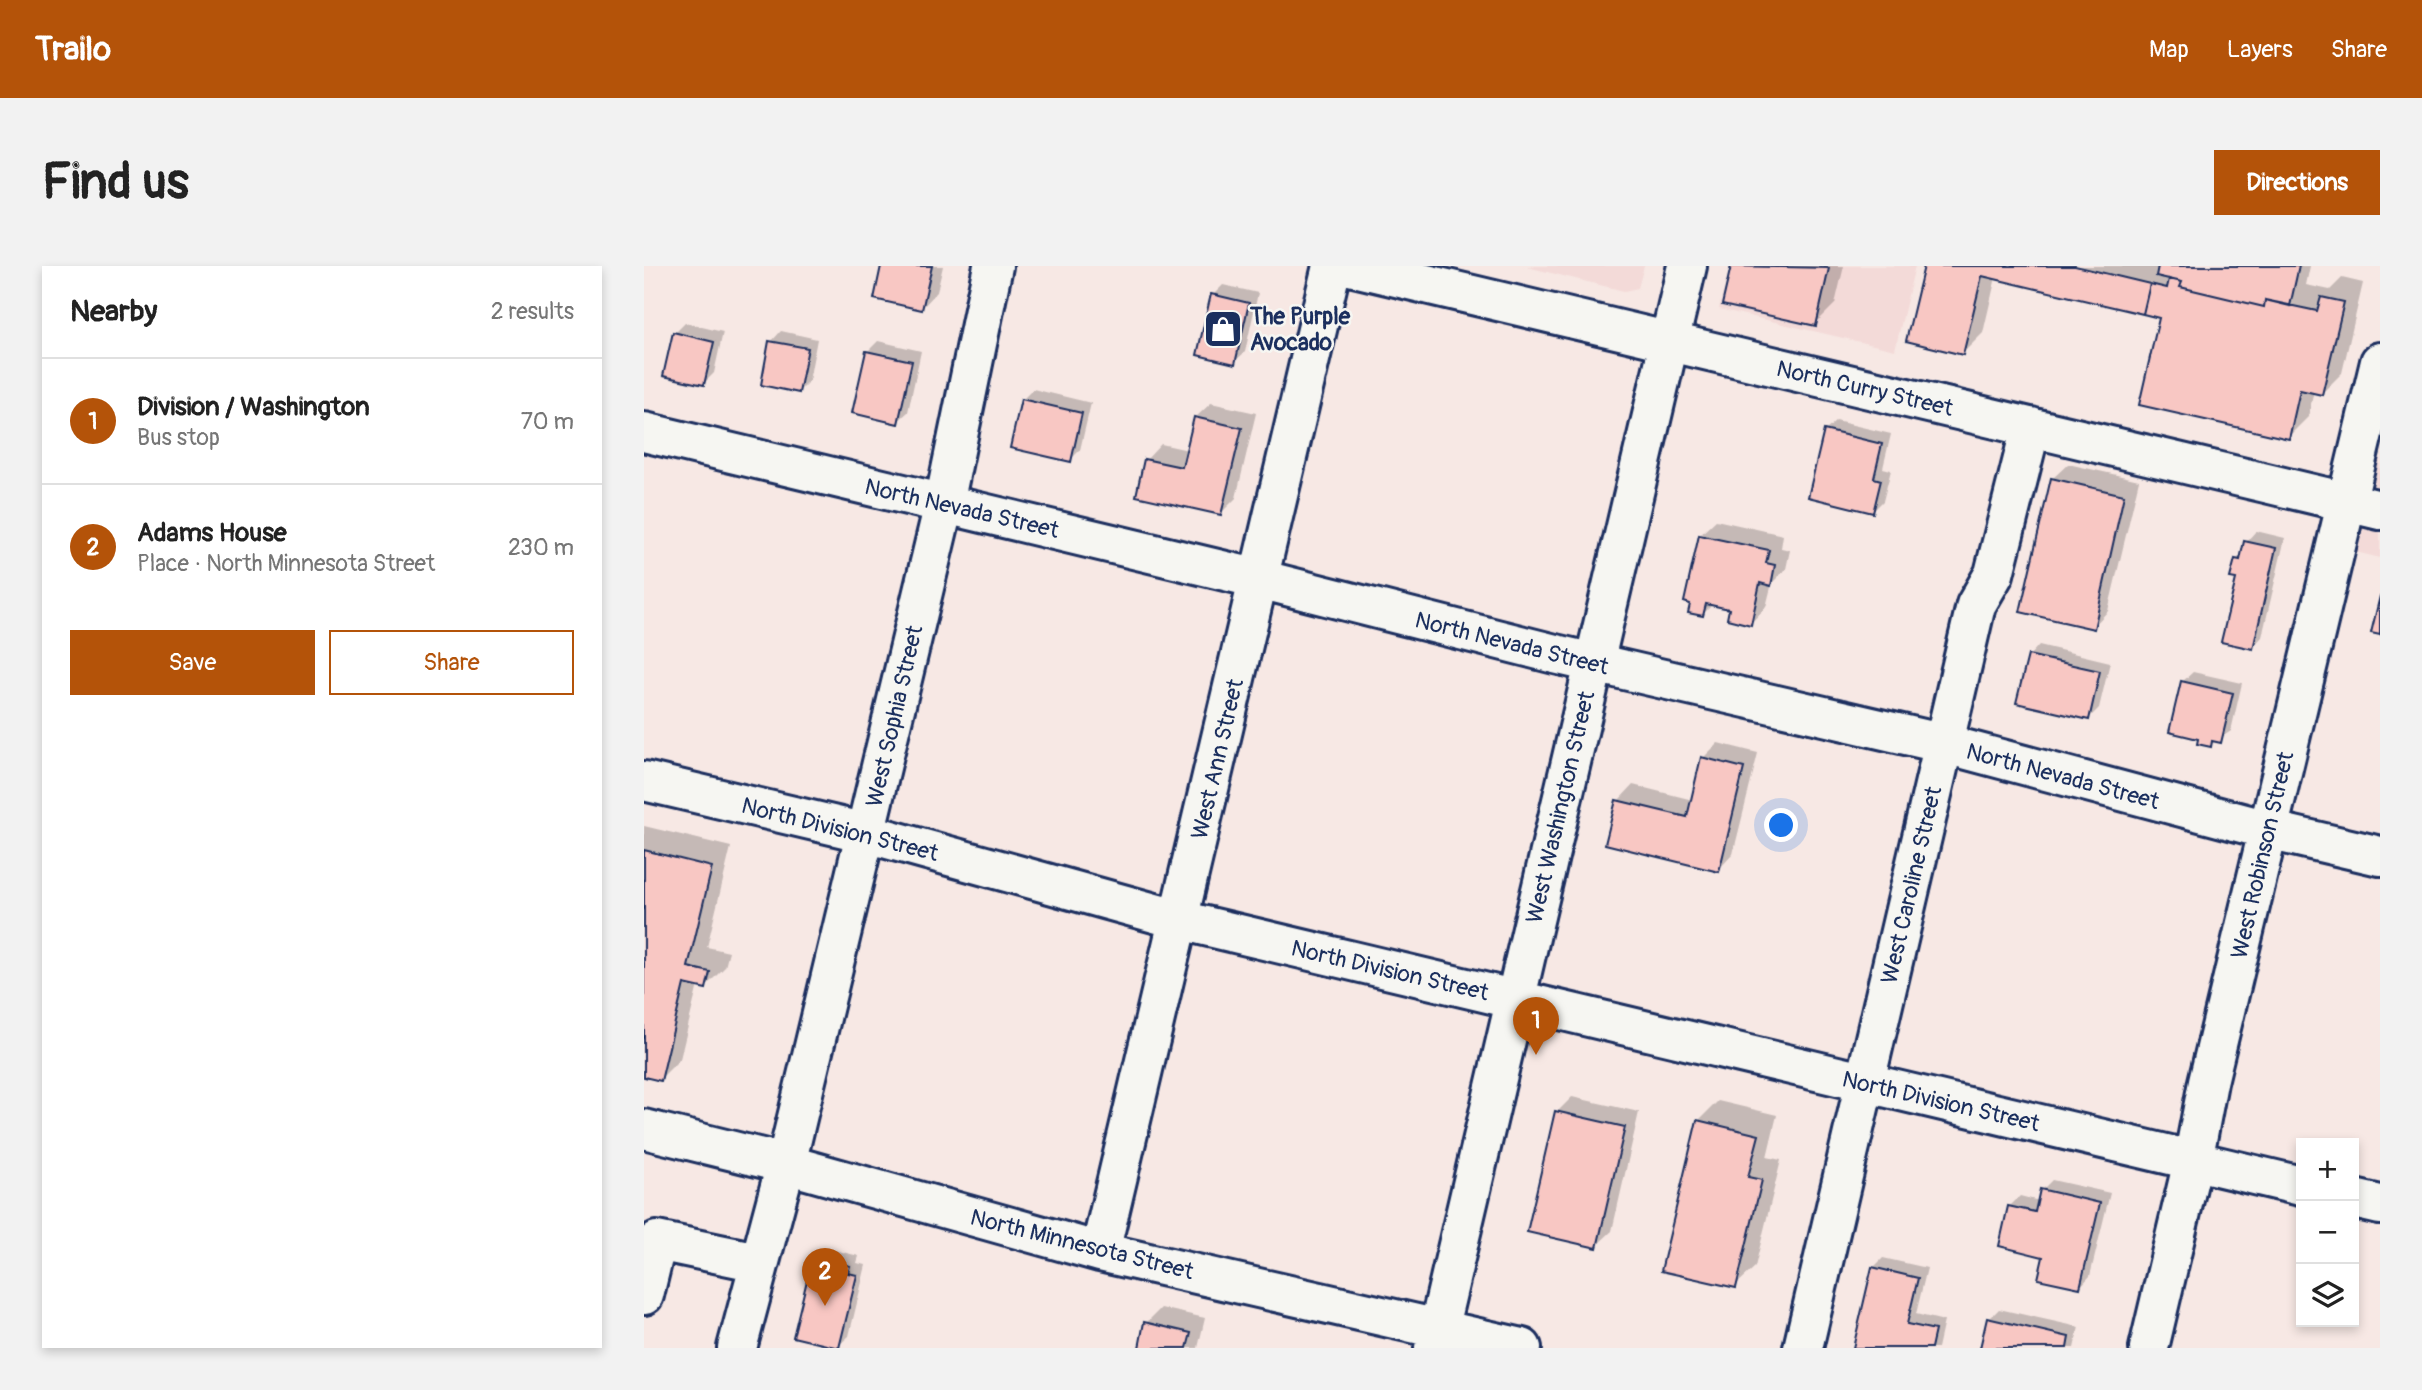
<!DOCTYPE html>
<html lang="en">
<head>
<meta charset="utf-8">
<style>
  :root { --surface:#fff; --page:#f2f2f2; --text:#222; --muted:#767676; --line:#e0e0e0; --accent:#b45309 }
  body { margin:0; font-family:Pangolin,sans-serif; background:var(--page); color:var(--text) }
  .controls { position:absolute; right:21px; bottom:21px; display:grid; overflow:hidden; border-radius:0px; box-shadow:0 4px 10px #0003 }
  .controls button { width:63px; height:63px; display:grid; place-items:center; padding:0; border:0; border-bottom:2px solid var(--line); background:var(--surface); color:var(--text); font:35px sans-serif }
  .you { position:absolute; left:1138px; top:560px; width:24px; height:24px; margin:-18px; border:5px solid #fff; border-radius:50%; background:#1a73e8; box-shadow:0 0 0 10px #1a73e833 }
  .badge { display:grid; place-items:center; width:46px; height:46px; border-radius:50%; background:var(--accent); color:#fff; font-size:23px; font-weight:700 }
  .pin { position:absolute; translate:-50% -58px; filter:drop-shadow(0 2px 4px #0008) }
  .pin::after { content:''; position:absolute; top:37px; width:24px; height:21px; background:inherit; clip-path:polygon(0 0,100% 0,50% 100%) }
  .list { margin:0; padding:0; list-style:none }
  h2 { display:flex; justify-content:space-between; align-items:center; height:91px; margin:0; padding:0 28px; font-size:30px }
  h2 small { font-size:23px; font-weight:400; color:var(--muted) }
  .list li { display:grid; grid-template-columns:46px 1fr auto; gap:21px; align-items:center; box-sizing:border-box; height:126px; padding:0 28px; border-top:2px solid var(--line) }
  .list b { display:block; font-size:26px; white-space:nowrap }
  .list p { margin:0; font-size:23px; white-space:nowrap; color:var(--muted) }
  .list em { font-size:23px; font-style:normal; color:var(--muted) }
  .actions { display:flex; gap:14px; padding:21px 28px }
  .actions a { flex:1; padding:16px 0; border:2px solid var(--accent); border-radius:0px; text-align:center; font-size:24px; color:var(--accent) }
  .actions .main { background:var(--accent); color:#fff }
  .icon { flex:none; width:38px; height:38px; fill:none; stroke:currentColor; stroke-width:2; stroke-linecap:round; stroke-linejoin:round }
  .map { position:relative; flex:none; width:1736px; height:1082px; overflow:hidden; border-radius:0px }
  header { display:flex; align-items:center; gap:42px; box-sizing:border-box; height:98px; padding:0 35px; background:var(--accent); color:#fff }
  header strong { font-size:33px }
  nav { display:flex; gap:38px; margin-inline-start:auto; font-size:24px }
  .intro { display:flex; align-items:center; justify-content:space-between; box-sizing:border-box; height:168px; padding:0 42px }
  h1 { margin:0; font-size:49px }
  .button { padding:18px 32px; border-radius:0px; background:var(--accent); color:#fff; font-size:24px; font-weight:700 }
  main { display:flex; gap:42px; padding:0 42px }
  aside { flex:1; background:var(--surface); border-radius:0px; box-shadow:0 4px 10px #0003 }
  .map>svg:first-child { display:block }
  .built { fill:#f3dad8 }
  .shadow { fill:#0003 }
  .building { fill:#f8c7c3; stroke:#1b2f5e; stroke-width:2 }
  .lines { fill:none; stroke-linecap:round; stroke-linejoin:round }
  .minor-casing { stroke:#1b2f5e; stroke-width:44 }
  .minor { stroke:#f6f6f2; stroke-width:38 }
  .labels { text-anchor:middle; stroke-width:5; stroke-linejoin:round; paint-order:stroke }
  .poi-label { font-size:23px; font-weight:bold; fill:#1b2f5e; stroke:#f6f6f2; text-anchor:start }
  .street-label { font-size:23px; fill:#1b2f5e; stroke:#f6f6f2 }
</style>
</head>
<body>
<header>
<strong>Trailo</strong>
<nav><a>Map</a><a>Layers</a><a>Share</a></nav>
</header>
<div class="intro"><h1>Find us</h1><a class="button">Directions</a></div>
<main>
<aside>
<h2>Nearby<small>2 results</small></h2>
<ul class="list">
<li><span class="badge">1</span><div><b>Division / Washington</b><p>Bus stop</p></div><em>70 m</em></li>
<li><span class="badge">2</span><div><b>Adams House</b><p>Place · North Minnesota Street</p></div><em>230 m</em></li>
</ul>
<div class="actions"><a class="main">Save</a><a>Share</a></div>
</aside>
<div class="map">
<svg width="1736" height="1082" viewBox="0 0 1736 1082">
  <rect width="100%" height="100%" fill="#f7e8e4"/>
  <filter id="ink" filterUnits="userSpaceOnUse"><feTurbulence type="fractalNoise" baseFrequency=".0143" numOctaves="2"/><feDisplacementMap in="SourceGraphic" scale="14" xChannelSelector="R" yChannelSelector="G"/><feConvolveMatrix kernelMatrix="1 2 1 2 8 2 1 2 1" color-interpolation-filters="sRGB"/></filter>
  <g filter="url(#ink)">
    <path class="built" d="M879 0H1000L994 22 980 25Z
      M1086 0H1271L1251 84 1075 43Z
      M1736 133V292L1700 283Z"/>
    <path class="shadow" d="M239 0H299L293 26 278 42Z
      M1089 0H1200L1191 38 1171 58 1080 37Z
      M1282 0H1666L1662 19 1686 24 1698 12 1719 17 1698 107 1678 127 1670 125 1664 151 1644 171 1517 51 1352 11 1339 67 1319 87Z
      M579 19 614 27 601 86 590 96 569 29Z
      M41 57 79 66 70 107 60 117 31 67Z
      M137 65 173 73 165 115 155 125 127 76Z
      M234 75 277 85 264 146 253 156 224 85Z
      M389 123 447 137 436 184 426 194 368 180 379 133Z
      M567 137 612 147 592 232 577 247 502 194 517 178 544 184 551 152Z
      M1192 155 1247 168 1239 202 1247 204 1239 235 1229 245 1181 165Z
      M1424 198 1495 214 1464 345 1449 361 1408 213Z
      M1072 254 1139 269 1137 282 1146 284 1142 303 1128 317 1122 341 1107 357 1087 342 1069 338 1059 348 1056 269Z
      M1612 265 1641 272 1618 371 1608 382 1592 294 1599 287 1602 276Z
      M1395 379 1466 396 1455 442 1445 452 1385 390Z
      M1549 406 1598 417 1587 465 1566 479 1538 416Z
      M1074 477 1114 487 1089 588 1074 604 974 535 989 519 1049 534 1059 492Z
      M0 560 87 581 63 681 85 686 81 701 61 721 54 719 36 793 16 813 0 809Z
      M928 831 995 846 968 965 952 980 913 846Z
      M1074 835 1133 849 1123 891 1137 894 1111 1001 1091 1020 1054 855Z
      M1408 914 1466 927 1446 1010 1436 1021 1401 989 1366 940 1376 930 1395 935 1398 924Z
      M190 984 215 990 213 997 222 999 205 1070 194 1080 169 999Z
      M1239 992 1283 1002 1272 1048 1300 1055 1294 1082H1211L1229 1002Z
      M517 1042 561 1052 554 1082H496L502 1057Z
      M1355 1043 1435 1061 1430 1082H1338L1345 1053Z"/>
    <path class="building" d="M237 0H288L278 44 230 33Z
      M1087 0 1185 2 1172 60 1078 39Z
      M1280 0H1431L1506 18 1499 48 1338 10 1319 89 1262 75Z
      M1514 0H1655L1646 40 1621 34 1620 41 1536 21 1538 16 1512 10Z
      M1525 13 1538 16 1536 21 1620 41 1621 34 1673 45 1677 31 1700 36 1678 129 1656 124 1645 173 1495 139 1515 52 1499 48 1506 18 1523 22Z
      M567 28 605 37 591 98 553 89Z
      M29 66 70 76 60 119 19 110Z
      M125 75 164 82 155 127 117 119Z
      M222 85 268 95 254 158 208 147Z
      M377 133 438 147 427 196 366 182Z
      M550 151 598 162 577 249 492 230 500 193 538 201Z
      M1180 164 1238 178 1230 212 1237 214 1229 247 1164 231Z
      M1407 212 1480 229 1450 363 1376 346Z
      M1055 269 1125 284 1122 297 1131 299 1127 320 1116 317 1107 359 1083 353 1085 343 1062 338 1059 350 1044 347 1046 338 1040 336Z
      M1600 275 1632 282 1609 383 1577 376 1592 313 1586 312 1591 293 1596 294Z
      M1736 330V369L1727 367Z
      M1384 389 1456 405 1445 454 1372 437Z
      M1537 415 1589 427 1577 477 1568 475 1567 481 1553 478 1554 473 1525 466Z
      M1057 491 1100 502 1075 606 961 578 972 534 1043 551Z
      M0 584 68 601 44 701 66 706 62 723 40 718 17 815 0 811Z
      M911 845 981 861 953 982 883 966Z
      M1053 854 1115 869 1104 911 1118 914 1092 1022 1017 1005Z
      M1396 923 1456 937 1436 1022 1394 1013 1399 991 1355 980 1364 940 1391 946Z
      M178 993 206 1000 204 1007 213 1009 195 1082 149 1071 167 998 176 1000Z
      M1228 1001 1274 1012 1263 1058 1291 1064 1287 1082H1209Z
      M1343 1052 1425 1071 1423 1082H1336Z
      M500 1056 547 1067 543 1082H495Z"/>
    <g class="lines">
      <defs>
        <path id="minor" d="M706 0 1736 244
          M0 166 615 313 911 388 1301 478 1624 564 1736 590
          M0 515 222 567 536 654 1657 920
          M0 863 142 898 456 986 878 1082
          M1710 933 1736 939
          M456 986 688 0
          M0 1029 13 975 114 996
          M93 1082 142 898 300 238 349 0
          M790 1082 1043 0
          M1159 1082 1332 339 1350 308 1387 161
          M1505 1082 1549 895 1564 816 1736 96"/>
      </defs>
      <use href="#minor" class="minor-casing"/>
      <use href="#minor" class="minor"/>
    </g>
  </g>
  <defs>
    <symbol id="shop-square" viewBox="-11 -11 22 22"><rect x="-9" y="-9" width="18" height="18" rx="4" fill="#1b2f5e" stroke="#f6f6f2"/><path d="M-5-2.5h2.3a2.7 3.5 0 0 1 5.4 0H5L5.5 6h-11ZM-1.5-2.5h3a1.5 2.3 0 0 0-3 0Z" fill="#fff"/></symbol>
  </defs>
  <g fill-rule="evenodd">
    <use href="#shop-square" x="557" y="41" width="44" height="44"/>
  </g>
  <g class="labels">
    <g class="poi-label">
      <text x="606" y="58">The Purple<tspan x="606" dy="26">Avocado</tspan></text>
    </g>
    <g class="street-label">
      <text transform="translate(1221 122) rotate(13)" y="8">North Curry Street</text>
      <text transform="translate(318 242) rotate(13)" y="8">North Nevada Street</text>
      <text transform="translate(868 377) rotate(14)" y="8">North Nevada Street</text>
      <text transform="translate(250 450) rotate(-77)" y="8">West Sophia Street</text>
      <text transform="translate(573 493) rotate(-77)" y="8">West Ann Street</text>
      <text transform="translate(1419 510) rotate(15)" y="8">North Nevada Street</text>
      <text transform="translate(916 541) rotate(-77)" y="8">West Washington Street</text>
      <text transform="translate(196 563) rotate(14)" y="8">North Division Street</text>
      <text transform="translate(1618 589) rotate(-77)" y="8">West Robinson Street</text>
      <text transform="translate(1267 619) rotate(-77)" y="8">West Caroline Street</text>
      <text transform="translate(746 704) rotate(13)" y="8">North Division Street</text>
      <text transform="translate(1297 835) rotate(13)" y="8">North Division Street</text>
      <text transform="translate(438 978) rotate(14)" y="8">North Minnesota Street</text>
    </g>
  </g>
</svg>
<div class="controls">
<button>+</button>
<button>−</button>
<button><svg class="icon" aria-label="layers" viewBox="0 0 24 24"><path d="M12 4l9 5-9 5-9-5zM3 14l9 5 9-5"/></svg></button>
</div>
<div class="you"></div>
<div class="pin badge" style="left:892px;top:789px">1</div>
<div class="pin badge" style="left:181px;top:1040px">2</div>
</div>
</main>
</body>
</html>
